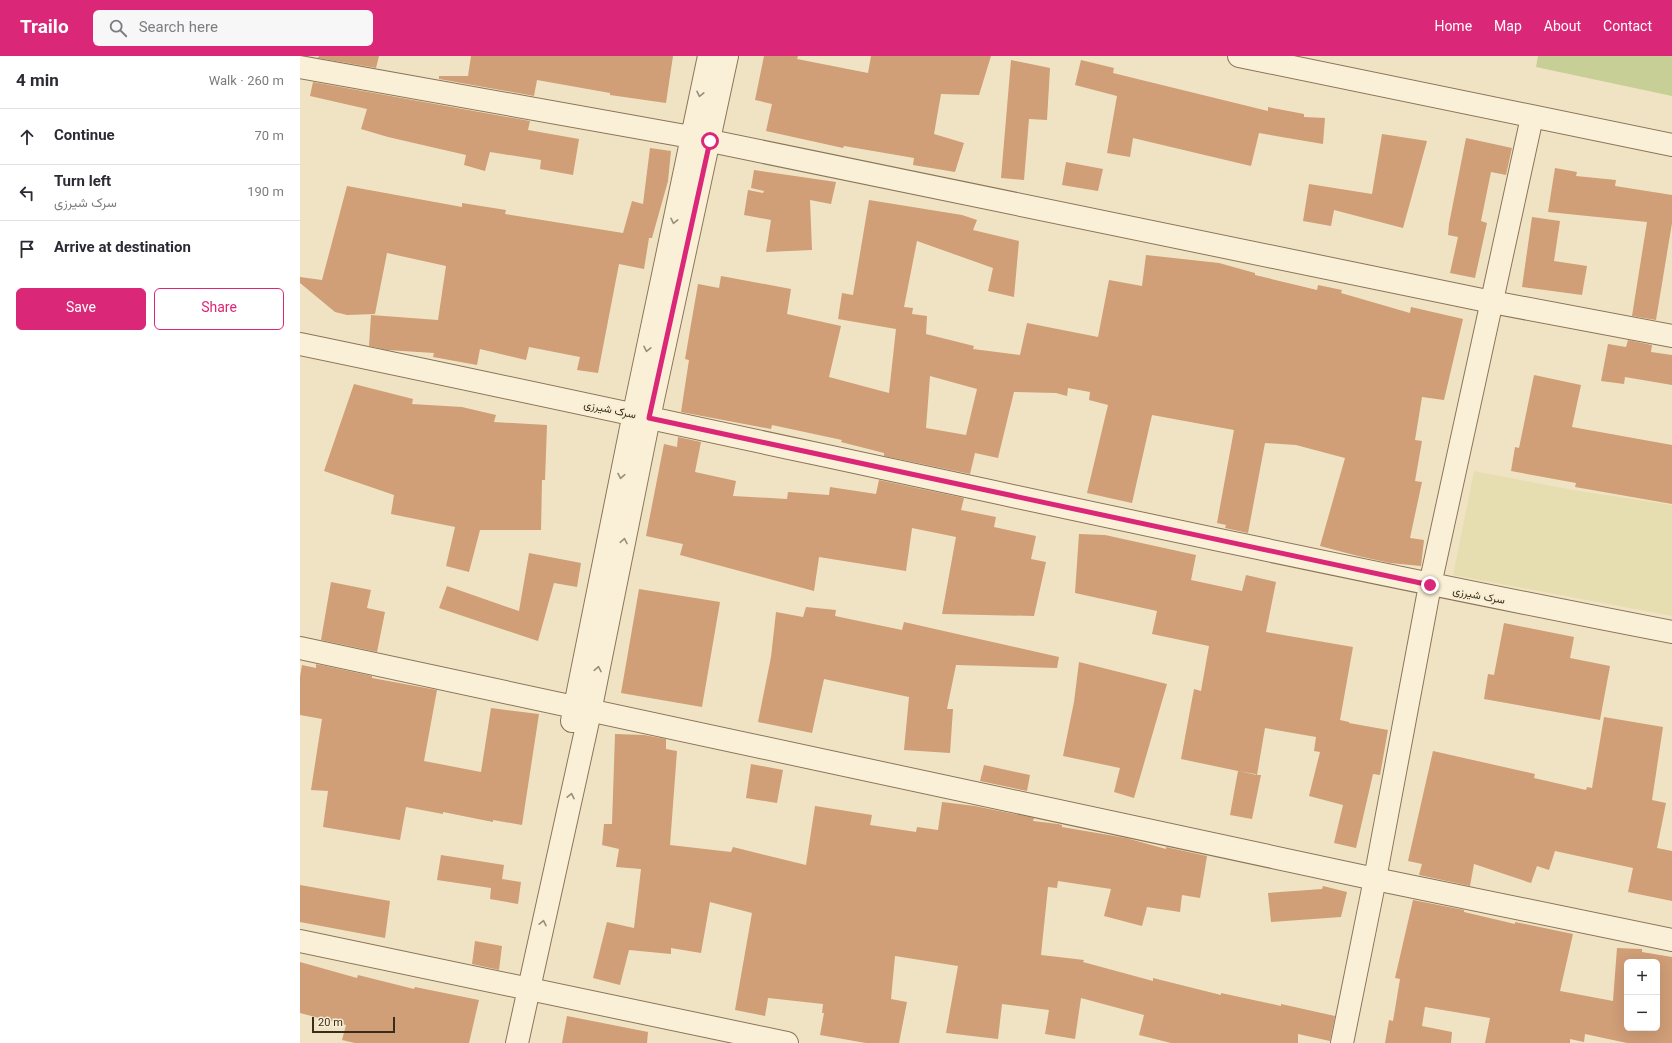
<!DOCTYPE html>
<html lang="en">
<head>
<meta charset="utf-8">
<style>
  :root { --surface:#fff; --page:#f7f7f7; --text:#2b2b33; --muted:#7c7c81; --line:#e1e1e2; --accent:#db2777 }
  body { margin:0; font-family:Georgia,Vazirmatn,serif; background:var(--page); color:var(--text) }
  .controls { position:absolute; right:12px; bottom:12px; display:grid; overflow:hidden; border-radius:6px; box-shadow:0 4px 16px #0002 }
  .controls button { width:36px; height:36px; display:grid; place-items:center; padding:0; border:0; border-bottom:1px solid var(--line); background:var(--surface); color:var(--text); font:20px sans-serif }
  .scale { position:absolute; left:12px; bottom:10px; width:83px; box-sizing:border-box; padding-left:4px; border:2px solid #3a2c1d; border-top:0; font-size:11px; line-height:14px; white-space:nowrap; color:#3a2c1d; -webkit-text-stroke:3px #f7edd3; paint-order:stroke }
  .stop { position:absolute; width:12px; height:12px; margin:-9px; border:3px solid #db2777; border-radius:50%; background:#fff }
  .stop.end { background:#db2777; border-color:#fff; box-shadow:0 1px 4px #0008 }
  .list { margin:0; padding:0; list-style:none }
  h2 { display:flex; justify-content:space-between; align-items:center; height:52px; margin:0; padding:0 16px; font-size:17px }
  h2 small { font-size:13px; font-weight:400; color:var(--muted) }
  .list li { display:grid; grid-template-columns:26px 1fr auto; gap:12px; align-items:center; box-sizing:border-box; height:56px; padding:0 16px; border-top:1px solid var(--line) }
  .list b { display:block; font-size:15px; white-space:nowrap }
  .list p { margin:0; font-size:13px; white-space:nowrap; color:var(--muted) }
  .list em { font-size:13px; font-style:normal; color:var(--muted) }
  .actions { display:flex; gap:8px; padding:12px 16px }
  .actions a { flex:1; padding:9px 0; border:1px solid var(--accent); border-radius:6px; text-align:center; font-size:14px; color:var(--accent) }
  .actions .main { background:var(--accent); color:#fff }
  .icon { flex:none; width:22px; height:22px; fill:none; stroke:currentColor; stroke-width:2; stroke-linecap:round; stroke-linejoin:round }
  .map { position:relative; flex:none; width:1372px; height:987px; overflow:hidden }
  header { display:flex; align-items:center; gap:24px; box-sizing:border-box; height:56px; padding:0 20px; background:var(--accent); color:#fff }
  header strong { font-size:19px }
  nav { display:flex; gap:22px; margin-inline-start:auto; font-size:14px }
  .search { width:280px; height:36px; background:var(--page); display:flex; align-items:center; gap:10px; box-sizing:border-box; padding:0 14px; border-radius:6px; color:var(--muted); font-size:15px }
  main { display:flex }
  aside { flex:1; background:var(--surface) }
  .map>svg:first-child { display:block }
  .farmland { fill:#e6deb0 }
  .green { fill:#c7cf96 }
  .building { fill:#d09e77; fill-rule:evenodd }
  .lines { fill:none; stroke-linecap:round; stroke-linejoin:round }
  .minor-casing { stroke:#8b7559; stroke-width:24 }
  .minor { stroke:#faf0d7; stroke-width:22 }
  .oneway { stroke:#9a8e7a }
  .route { stroke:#db2777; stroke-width:5 }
  .labels { text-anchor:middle; stroke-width:3.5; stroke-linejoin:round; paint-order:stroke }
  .street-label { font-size:11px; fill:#3a2c1d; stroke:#f7edd3 }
</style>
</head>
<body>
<header>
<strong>Trailo</strong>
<div class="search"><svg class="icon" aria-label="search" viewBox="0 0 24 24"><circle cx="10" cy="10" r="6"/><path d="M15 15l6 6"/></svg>Search here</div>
<nav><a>Home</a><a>Map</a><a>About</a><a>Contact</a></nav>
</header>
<main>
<aside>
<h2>4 min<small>Walk · 260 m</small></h2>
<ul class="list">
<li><svg class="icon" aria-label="ahead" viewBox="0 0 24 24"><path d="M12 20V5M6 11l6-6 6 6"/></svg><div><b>Continue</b></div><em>70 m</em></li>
<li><svg class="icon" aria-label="left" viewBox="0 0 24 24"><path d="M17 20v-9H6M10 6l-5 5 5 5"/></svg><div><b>Turn left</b><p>سرک شیرزی</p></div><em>190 m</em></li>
<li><svg class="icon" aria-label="arrive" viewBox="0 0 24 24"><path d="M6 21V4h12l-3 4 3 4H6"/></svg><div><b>Arrive at destination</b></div></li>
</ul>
<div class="actions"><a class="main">Save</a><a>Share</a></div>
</aside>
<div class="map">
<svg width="1372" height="987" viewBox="0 0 1372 987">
  <rect width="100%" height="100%" fill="#f0e3c3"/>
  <path class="farmland" d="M1174 415 1273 434 1372 449V560L1153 519Z"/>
  <path class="green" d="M1238 0H1372V40L1236 11Z"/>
  <path class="building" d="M19 0H79L76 12 18 2Z
    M171 0H373L366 47 310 39V37L237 24 234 40 139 23V20H168Z
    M464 0H498L497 3 568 17 571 0H691L679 39 641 38 634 78 664 87 655 116 613 109 614 102 544 90 543 92 466 75 472 48 455 44Z
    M711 4 750 12 747 64 729 63 724 124 701 122Z
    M781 4 814 12 813 17 968 55V51L1004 58V61L1025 62 1023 88 959 77 951 110 833 82 830 101 807 97 817 40 775 29Z
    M13 26 230 65 228 74 279 83 273 119 240 113 241 104 190 96 185 115 164 109 166 99 88 81 61 73 67 53 10 40Z
    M1082 78 1127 85 1103 172 1034 154 1031 170 1003 165 1009 128 1072 138Z
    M1166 82 1212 92 1206 119 1191 116 1181 165 1187 167 1175 222 1150 217 1158 181 1148 179 1149 168Z
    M350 92 371 95 368 125 352 182H349L344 213 319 208 298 317 277 314 280 301 229 291 226 304 180 293 177 309 133 301 134 297 87 294 69 290 71 259 138 264 146 210 87 197 75 258 47 259 35 256 0 227V221L22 224 47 130 162 151V147L206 154 205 158 323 177 332 145 343 148Z
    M766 106 803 113 798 135 762 129Z
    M1255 112 1277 116 1276 120 1316 124 1315 130 1372 139V167L1356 264 1332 260 1347 166 1248 156Z
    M454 114 536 126 531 148 510 144 512 194 466 196 471 164 444 159 448 134 463 137 464 135 451 132Z
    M569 144 662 159 677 164 673 174 719 185 714 241 688 235 693 212 617 185 604 251 613 252 612 258 627 260 626 278 674 290 673 293 720 299 727 267 798 281 809 224 842 230 846 199 919 207 955 217V219L1017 234 1018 229 1042 234 1041 237 1110 257 1111 251 1163 263 1144 344 1122 341 1115 384 1122 385 1115 425 1122 426 1110 482 1124 484 1121 510 1090 507 1058 500 1020 490 1045 402 996 389 965 387 948 477 925 472 926 469 917 467 934 374 852 359 832 447 787 437 808 349 789 344 790 336 768 332 767 340 756 337 714 336 698 402 675 397 670 418 584 400V397L541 386 542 384 472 369 471 373 381 356 389 304 385 303 398 228 419 232 421 220 491 233 487 258 541 270 529 321 589 337 596 273 538 263 542 237 553 239ZM630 320 677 333 666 379 626 372Z
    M1232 161 1260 165 1254 205 1287 210 1282 239 1222 231Z
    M1328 284 1352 289 1351 296 1372 299V329L1325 321 1324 328 1301 325 1308 288 1326 291Z
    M1234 319 1281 329 1272 371 1372 389V448L1275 431 1276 427 1211 415 1215 391 1219 392Z
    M54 328 113 343 112 348 162 351 196 359 194 366 247 369 245 424H242L241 474H180L169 516 146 510 155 471 91 458 94 439 24 415Z
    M378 381 401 386 395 416 436 425 433 440 487 443 488 436 529 439 530 431 576 438 579 424 664 442 661 454 696 461 694 471 736 480 731 503 746 506 734 560 642 558 656 481 612 472 606 515 519 501 514 535 380 499 383 488 346 480 364 388 377 391Z
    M779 478 805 479 896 499 891 524 942 535 946 519 976 526 966 576 1053 591 1040 664 1049 666V667L1088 674 1080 719 1073 718 1056 792 1034 787 1043 749 1009 740 1020 696 1014 695 1016 681 965 672 957 719 881 703 894 633 901 635 909 590 852 578 857 555 775 537Z
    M229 497 281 507 277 531 254 527 238 585 139 552 147 530 219 555Z
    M31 526 71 534 67 552 85 556 77 596 21 584Z
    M339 533 420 546 402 651 321 637Z
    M506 551 536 554 535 560 602 574 604 566 759 601 757 612 656 609 647 653H653L650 697 604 694 609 641 524 623 512 677 458 666 471 601 476 556 503 561Z
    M1204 567 1274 581 1270 602 1310 610 1300 664 1184 643 1188 618 1194 619Z
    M779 606 867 628 834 742 814 736 820 712 763 700 774 646Z
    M16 608 72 620V622L137 634 124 705 181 716 191 652 239 658 222 769 193 764V766L143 756V758L106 751 100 784 23 771 28 735 11 734 22 663 0 659V621L2 609 16 612Z
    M1304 661 1363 671 1352 744 1366 747 1357 792 1372 795V845L1328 836 1333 812 1255 795 1249 814 1237 810 1231 827 1174 808 1170 830 1119 819 1122 808 1108 805 1133 695 1235 718 1234 722 1286 734 1287 731 1292 732Z
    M315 678 344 679 366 683V693L377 695 370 789 431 796 433 791 506 809 515 750 572 759 570 769 616 776 617 771 638 774 642 746 675 750 734 762 733 765 758 768 762 769V771L826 782 866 793V791L907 800 900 842 882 839 880 856 847 851 842 870 804 860 811 833 758 825 757 832 748 831 741 899 784 904 783 906 853 925V922L921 939V937L981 950V948L1035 960 1030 985 998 978V987H871L839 979 844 959 781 942 775 983 745 978 749 954 702 948 698 983 646 977 658 910 595 900 591 943 607 946 599 987H566L520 979 524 957H522L523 948 468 942 465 960 435 954 452 857 410 846 401 897 371 892V898L329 894 320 929 293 922 307 866 334 872 341 813 316 811 319 793 302 789 304 768H312Z
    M451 708 483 714 477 747 446 742Z
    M684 709 730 719 727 735 680 725Z
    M938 715 961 719 952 763 930 759Z
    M141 799 204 809 202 823 221 826 218 848 190 843 191 832 137 824Z
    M0 829 90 845 85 882 0 866Z
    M1023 830 1047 836 1041 861 971 866 968 837 1022 833Z
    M1113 844 1164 854V856L1215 868V866L1273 878 1260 935 1313 945 1317 892 1342 893V896L1372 901V987H1327L1285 978 1284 986 1270 983V987H1185L1190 962 1125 951 1122 970 1152 976 1151 987H1085L1089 964 1093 965 1100 923 1095 922ZM1327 906H1357V972H1327Z
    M175 885 202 890 199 914 172 908Z
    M0 906 57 922 58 919 114 933 115 931 179 944 169 987H55L42 984 46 969 0 957Z
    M267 960 348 976 347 987H262Z"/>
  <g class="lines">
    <defs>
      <path id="minor" d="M939 0 1372 89
        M0 11 391 81 1192 246 1372 280
        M0 288C458 383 913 487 1372 576
        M0 592 1075 823 1372 884
        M272 665 334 357 409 0
        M0 885 487 987
        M217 987 290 656 349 362 427 0
        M1042 987 1075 823 1130 529 1232 61"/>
    </defs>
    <use href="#minor" class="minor-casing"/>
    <use href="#minor" class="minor"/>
  </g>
  <defs><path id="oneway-chevron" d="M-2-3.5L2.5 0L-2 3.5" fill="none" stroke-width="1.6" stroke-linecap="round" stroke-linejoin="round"/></defs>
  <g class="oneway">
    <use href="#oneway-chevron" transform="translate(400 38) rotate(102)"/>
    <use href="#oneway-chevron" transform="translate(374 165) rotate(102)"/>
    <use href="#oneway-chevron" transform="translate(347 293) rotate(102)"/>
    <use href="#oneway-chevron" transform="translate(321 420) rotate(101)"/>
    <use href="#oneway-chevron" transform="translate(324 485) rotate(-79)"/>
    <use href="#oneway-chevron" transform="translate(298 613) rotate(-79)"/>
    <use href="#oneway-chevron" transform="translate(271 740) rotate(-78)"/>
    <use href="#oneway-chevron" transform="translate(243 867) rotate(-78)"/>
  </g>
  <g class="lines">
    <path class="route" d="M410 85 349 362 1130 529"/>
  </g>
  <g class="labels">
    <g class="street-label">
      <text transform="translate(310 353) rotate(12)" y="4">سرک شیرزی</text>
      <text transform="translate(1179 539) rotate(11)" y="4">سرک شیرزی</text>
    </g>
  </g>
</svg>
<div class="controls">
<button>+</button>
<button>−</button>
</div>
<div class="scale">20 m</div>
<div class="stop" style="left:410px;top:85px"></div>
<div class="stop end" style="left:1130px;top:529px"></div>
</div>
</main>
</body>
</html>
